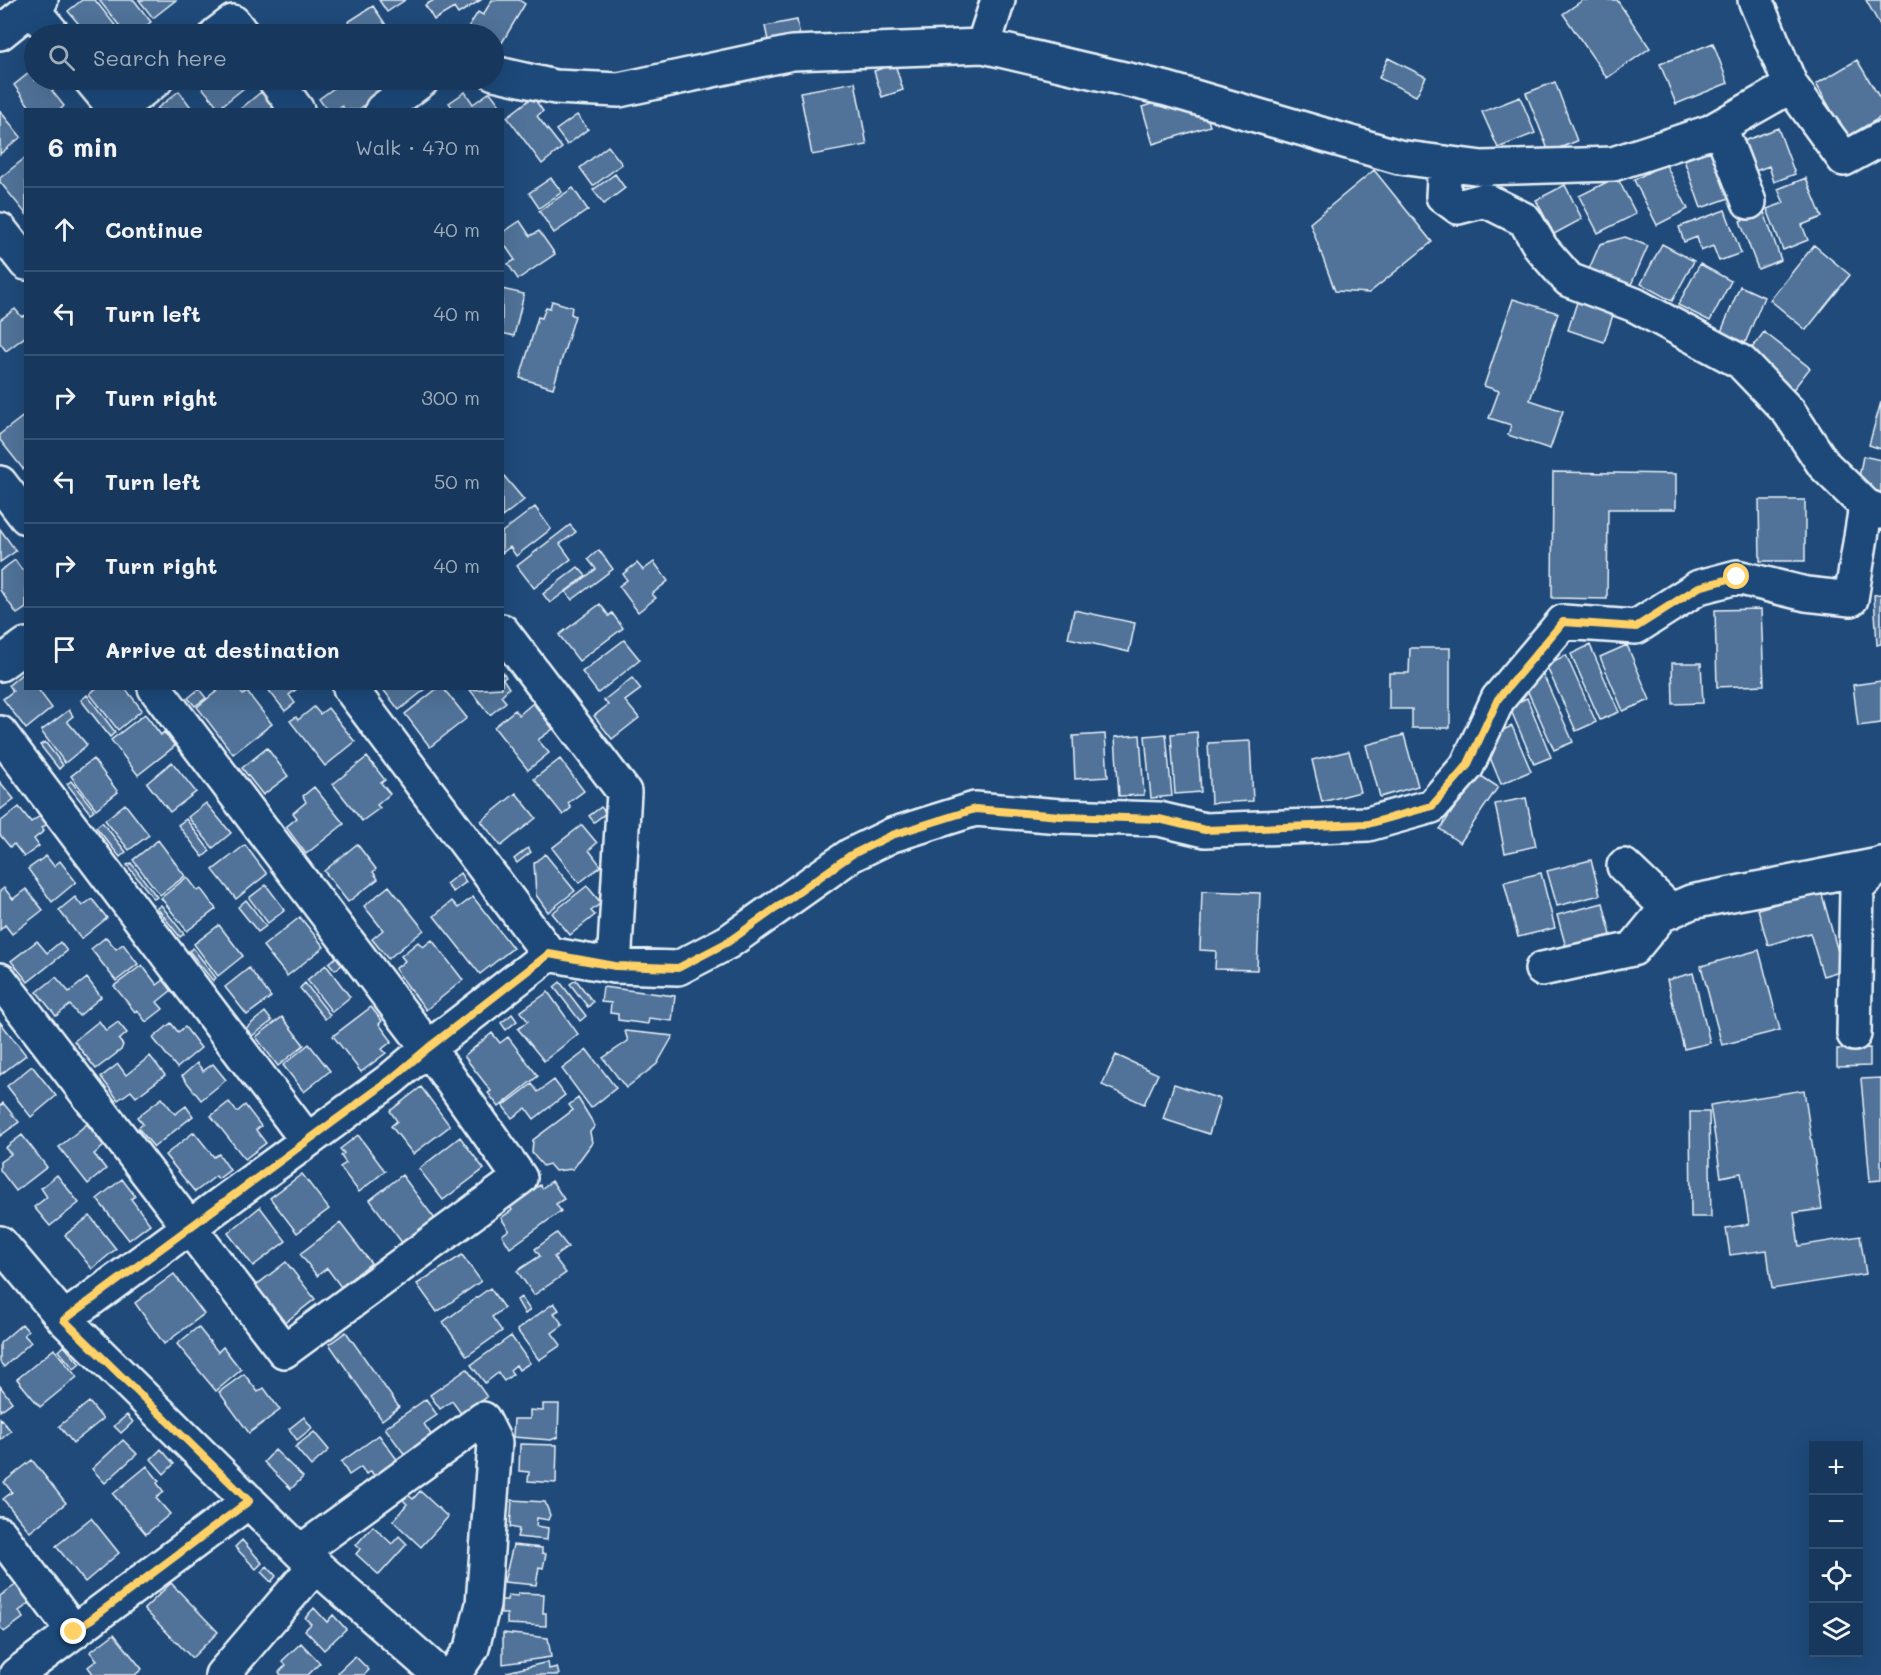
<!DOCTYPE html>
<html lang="en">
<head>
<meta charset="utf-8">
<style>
  :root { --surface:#17385c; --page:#203f62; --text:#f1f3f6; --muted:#9eacbb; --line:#365272 }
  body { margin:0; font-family:Mali,sans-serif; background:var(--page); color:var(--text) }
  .controls { position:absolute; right:18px; bottom:18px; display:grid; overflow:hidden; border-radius:0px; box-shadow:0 6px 24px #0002 }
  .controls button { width:54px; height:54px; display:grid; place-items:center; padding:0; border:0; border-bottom:2px solid var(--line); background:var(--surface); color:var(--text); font:30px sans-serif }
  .stop { position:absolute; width:18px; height:18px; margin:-14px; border:4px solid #ffd166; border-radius:50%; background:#fff }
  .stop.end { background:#ffd166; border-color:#fff; box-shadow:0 2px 6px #0008 }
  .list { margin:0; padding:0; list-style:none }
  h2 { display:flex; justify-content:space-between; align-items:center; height:78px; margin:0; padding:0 24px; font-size:26px }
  h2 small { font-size:20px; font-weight:400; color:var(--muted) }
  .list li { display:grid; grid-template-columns:39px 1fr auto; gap:18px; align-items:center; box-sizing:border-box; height:84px; padding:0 24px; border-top:2px solid var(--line) }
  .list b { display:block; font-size:22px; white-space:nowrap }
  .list em { font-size:20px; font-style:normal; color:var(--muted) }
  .icon { flex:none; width:33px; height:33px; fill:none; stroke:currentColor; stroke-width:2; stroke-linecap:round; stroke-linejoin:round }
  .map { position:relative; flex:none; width:1881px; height:1675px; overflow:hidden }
  .search { position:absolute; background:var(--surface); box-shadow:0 6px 24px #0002; left:24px; top:24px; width:480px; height:66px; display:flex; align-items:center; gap:15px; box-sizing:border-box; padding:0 21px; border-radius:33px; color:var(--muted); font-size:22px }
  .panel { position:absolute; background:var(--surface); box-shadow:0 6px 24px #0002; left:24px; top:108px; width:480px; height:582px; border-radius:0px }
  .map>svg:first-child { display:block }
  .building { fill:#517399; stroke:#e8f1f8; stroke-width:1.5 }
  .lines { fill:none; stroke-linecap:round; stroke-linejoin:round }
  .minor-casing { stroke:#e8f1f8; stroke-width:38 }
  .minor { stroke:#1f4a7a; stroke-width:33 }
  .route { stroke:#ffd166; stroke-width:8 }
</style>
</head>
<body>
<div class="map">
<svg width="1881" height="1675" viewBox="0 0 1881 1675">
  <rect width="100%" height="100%" fill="#1f4a7a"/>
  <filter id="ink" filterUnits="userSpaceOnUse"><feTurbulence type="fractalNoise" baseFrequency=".0167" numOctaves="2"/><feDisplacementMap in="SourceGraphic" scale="12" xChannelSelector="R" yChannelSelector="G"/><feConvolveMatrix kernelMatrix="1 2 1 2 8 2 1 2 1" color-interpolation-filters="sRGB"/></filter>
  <g filter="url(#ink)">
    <path class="building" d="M82 0H95L122 34H87L68 11Z
      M99 0H134L151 22 136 34H126Z
      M139 0H176L153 18Z
      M379 0H405L387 12Z
      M434 0H481L458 14 454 8 434 20 425 5Z
      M492 0H519L525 4 494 56V34H464L478 12 483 15Z
      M1583 0H1617L1650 48 1607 78 1563 14Z
      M1866 0H1881V27Z
      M373 6 392 34H356L348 22Z
      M797 20 801 43 770 50 765 26Z
      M1713 43 1728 83 1676 104 1660 64Z
      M1388 58 1426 77 1416 96 1379 78Z
      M1857 60 1881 100V117L1847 137 1816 84Z
      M895 64 903 90 882 97 874 71Z
      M34 69V80H61L64 82 52 91 64 106 60 110H32L14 85Z
      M196 80H245L249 84 219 108Z
      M345 80H380L386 88 358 110H345L342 106 337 110H327L319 99Z
      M855 82 867 145 812 155 800 92Z
      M1555 82 1577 141 1549 152 1526 93Z
      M179 91 193 110H155Z
      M261 92 275 110H239Z
      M465 92 473 104 490 92 502 108 499 110H454L449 103Z
      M1178 96 1183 112 1204 106 1210 126 1153 144 1142 107Z
      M533 97 543 111 537 116 562 148 542 164 507 117Z
      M1520 97 1535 133 1498 148 1482 112Z
      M0 111 21 137 0 154Z
      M577 115 588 129 567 145 556 130Z
      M1778 128 1795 174 1774 182 1769 166 1747 174 1736 144Z
      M608 146 622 164 593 186 580 168Z
      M1712 150 1729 198 1701 208 1684 160Z
      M25 158 26 159V214L0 182V178Z
      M1665 163 1688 209 1657 225 1634 180Z
      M1374 170 1432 242 1369 293 1335 291 1310 223Z
      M615 174 625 188 604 204 593 190Z
      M1617 177 1636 214 1598 233 1579 196Z
      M551 178 562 192 539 208 529 193Z
      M1806 178 1822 217 1802 225 1808 240 1783 250 1767 209 1784 203 1778 189Z
      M1565 185 1582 219 1554 234 1536 200Z
      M573 188 588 210 554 233 539 211Z
      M1725 210 1741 253 1719 261 1713 246 1701 251 1697 237 1684 242 1679 227Z
      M1764 212 1781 260 1758 269 1740 221Z
      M520 221 530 236 539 231 555 254 518 279 508 264 515 260 502 241V233Z
      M1625 237 1648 246 1630 287 1589 269 1600 244Z
      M1662 244 1694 261 1672 301 1641 284Z
      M1814 245 1850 275 1806 330 1770 300Z
      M1700 264 1731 281 1710 321 1678 305Z
      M1740 286 1764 297 1745 343 1721 332Z
      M502 289 524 294 514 336 502 333Z
      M1513 299 1558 313 1530 400 1563 411 1550 449 1508 435 1511 425 1489 418 1499 391 1484 386Z
      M1578 299 1614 312 1604 342 1568 330Z
      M552 301 572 307 571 314 575 316 553 388 520 378 538 317 542 318 546 307 550 308Z
      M15 309 22 317 26 315V336L6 351 0 343V320Z
      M1764 332 1810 368 1792 391 1746 356Z
      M1881 402V449L1869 445Z
      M25 415 26 467 23 469 0 440V434Z
      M1863 456 1881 460V493L1857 488Z
      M1553 472 1676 474V509H1608L1607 599 1552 598Z
      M504 476 524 500 502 517V477Z
      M1759 500H1805V561H1760Z
      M535 507 551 529 516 556 510 547 502 553V532Z
      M570 525 576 532 560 544 571 559 534 588 517 566Z
      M0 529 16 551 0 562Z
      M599 550 613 569 572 600 566 592 596 569 588 559Z
      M15 560 22 570 26 568V608L17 614 0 590V571Z
      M654 562 668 581 652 594 656 598 638 612 619 586 627 580 623 574 637 563 643 570Z
      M578 567 586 576 550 603 543 594Z
      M1881 594V644L1877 645 1874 595Z
      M600 604 609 616 612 613 623 628 579 661 559 635Z
      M1761 609 1764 685 1717 687 1715 610Z
      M1074 610 1135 623 1129 652 1068 638Z
      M624 640 640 660 598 693 582 672Z
      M1590 645 1619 712 1600 720 1571 654Z
      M1627 645 1650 700 1623 711 1600 657Z
      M1410 648H1450V728H1412V709H1389V673H1409Z
      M1566 655 1596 722 1576 731 1546 665Z
      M1672 663H1701L1703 703 1673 704Z
      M24 672 26 688H37L52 708 26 729 3 699 13 691 9 685Z
      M502 672 506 677 503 679 509 688 501 696 506 702 490 715 470 690 502 688Z
      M1543 674 1573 742 1554 750 1524 683Z
      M632 678 641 689 625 701 639 718 612 739 594 716 608 705 604 700Z
      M1881 681V723L1858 726 1853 685Z
      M96 688H125L142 710 118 730 90 694Z
      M221 688H238L243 695 247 692 272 724 233 754 197 707Z
      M267 688H298L289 695 295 703 285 711Z
      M382 688H427L399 710Z
      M438 688H443L467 718 430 747 405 714Z
      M199 689 206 698 195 706 188 698Z
      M87 695 115 732 110 737 81 700Z
      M1527 698 1551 757 1534 764 1509 706Z
      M533 703 553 729 538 740 549 753 528 770 494 727 515 710 519 715Z
      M314 707 320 714 328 708 355 742 325 766 290 721 296 717 298 720Z
      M69 710 73 716 67 721 87 745 65 763 41 731Z
      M145 714 161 735 164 732 175 746 138 775 111 740Z
      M1512 726 1531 771 1501 784 1489 755 1494 734Z
      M1197 732 1201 792 1175 794 1171 734Z
      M1105 734 1108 777 1075 779 1073 736Z
      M1166 734 1172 796 1151 798 1145 736Z
      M1140 735 1144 795 1119 796 1115 737Z
      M1404 735 1418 786 1380 797 1366 745Z
      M1250 741 1253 801 1211 803 1208 743Z
      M45 742 63 765 59 769 40 745Z
      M267 748 288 776 263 795 242 768Z
      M1349 751 1360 792 1322 802 1312 760Z
      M367 757 385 780 381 783 390 794 377 805 380 808 362 821 333 784Z
      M93 759 118 792 96 809 71 776Z
      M560 759 584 791 568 803 571 808 563 815 534 779Z
      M172 762 196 792 170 812 147 783Z
      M1478 774 1498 787 1460 843 1440 829Z
      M71 781 94 810 90 813 67 784Z
      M0 782 14 799 0 810Z
      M314 787 344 824 306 854 286 827 297 818 293 813 306 802 303 796Z
      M516 793 536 818 501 846 481 821Z
      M1526 798 1536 846 1505 853 1495 804Z
      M206 803 231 833 213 848 188 817Z
      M125 804 149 835 129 850 105 820Z
      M19 807 31 822 40 816 47 824 42 828 44 831 34 839 39 846 24 857 14 844 10 847 0 835V822Z
      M601 807 606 813 594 822 589 816Z
      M186 819 210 851 203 857 178 825Z
      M102 822 126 852 120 857 96 827Z
      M582 825 597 843 589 850 601 866 579 883 552 848Z
      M158 840 185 876 160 895 133 860Z
      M357 844 376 869 373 872 378 879 348 902 324 871Z
      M245 845 267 874 236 899 213 870Z
      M528 848 531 852 517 863 514 859Z
      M545 854 575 891 548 912 536 895 534 863Z
      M46 856 54 866 60 861 76 882 52 902 28 869Z
      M1591 860 1600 895 1557 906 1547 871Z
      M131 863 157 897 154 899 127 865Z
      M460 873 466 882 453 892 446 884Z
      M1541 873 1555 928 1518 937 1504 882Z
      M187 877 198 891 201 889 216 909 187 931 161 898Z
      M266 885 285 910 268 923 249 898Z
      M389 886 424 930 388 959 372 939 383 930 364 906Z
      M587 886 601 903 591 911 595 915 570 935 552 913Z
      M4 888 13 899 26 889 43 910 12 934 5 925 0 930V891Z
      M1202 891 1260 893 1257 970 1215 969 1216 951 1200 950Z
      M1821 891 1843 970 1823 976 1810 933 1768 945 1758 909Z
      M75 897 82 906 92 899 107 918 81 939 59 910Z
      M473 897 513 948 480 974 434 916 452 901 458 908Z
      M246 900 266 926 258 932 238 907Z
      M1603 903 1611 935 1566 947 1557 915Z
      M161 905 184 934 180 937 157 908Z
      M300 917 324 947 287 976 263 946Z
      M219 925 243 956 218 976 194 944Z
      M106 937 116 949 123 944 138 964 116 981 91 949Z
      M432 940 463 980 426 1010 395 969 405 961 401 956 418 942 423 947Z
      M37 941 47 953 60 942 67 951 28 982 11 961Z
      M193 948 216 978 213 981 189 951Z
      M1759 950 1780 1030 1722 1045 1701 966Z
      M340 954 346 962 335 970 329 963Z
      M142 965 157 985 164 980 172 990 157 1002 163 1009 146 1022 137 1010 135 1012 114 986Z
      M326 965 350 997 332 1012 307 980Z
      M249 968 271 997 247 1015 225 987Z
      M1693 973 1710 1043 1684 1049 1667 980Z
      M56 977 69 992 87 978 101 997 79 1016 70 1005 56 1016 37 992Z
      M576 980 593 1002 588 1007 570 984Z
      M560 982 586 1016 580 1021 554 987Z
      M305 983 330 1015 325 1019 300 988Z
      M603 987 675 996 672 1021 649 1018 648 1024 618 1020V1014L610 1013 611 1003 601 1002Z
      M548 992 578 1034 544 1061 518 1029 528 1021 520 1012Z
      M371 1007 382 1021 379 1024 392 1041 382 1049 386 1053 361 1072 333 1036Z
      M265 1012 272 1021 252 1036 246 1028Z
      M512 1014 517 1021 506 1030 501 1023Z
      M282 1017 304 1045 278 1066 256 1037Z
      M99 1021 106 1031 118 1022 127 1033 119 1040 123 1045 121 1050 96 1069 74 1041Z
      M0 1022 26 1055 0 1075Z
      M171 1023 178 1032 185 1027 201 1048 177 1068 153 1038Z
      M625 1031 673 1036 657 1064 626 1088 603 1058 628 1041Z
      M492 1033 500 1043 508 1037 538 1076 499 1107 488 1093 491 1091 464 1056Z
      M309 1044 330 1071 304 1092 283 1065Z
      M1870 1048V1066L1837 1067V1049Z
      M587 1050 616 1088 591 1108 562 1069Z
      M1116 1055 1158 1074 1144 1104 1102 1085Z
      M150 1056 165 1075 136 1097 131 1091 118 1100 101 1077 118 1064 126 1075Z
      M197 1063 203 1071 213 1064 226 1080 201 1100 182 1076Z
      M32 1066 56 1096 31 1117 7 1086Z
      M1881 1078V1180L1870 1181 1861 1079Z
      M554 1080 565 1095 534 1119 526 1108 512 1118 503 1106 532 1084 538 1092Z
      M1174 1084 1220 1099 1209 1134 1163 1119Z
      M421 1087 450 1126 413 1154 391 1126 397 1121 390 1111Z
      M1804 1090 1822 1209 1794 1213 1799 1246 1860 1236 1866 1274 1772 1289 1767 1250 1730 1255 1726 1228 1749 1224 1741 1173 1721 1177 1710 1105Z
      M162 1098 175 1114 186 1106 193 1116 154 1147 138 1128 143 1124 137 1117Z
      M578 1098 595 1126 590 1132 592 1143 573 1169 555 1171 549 1164 543 1166 532 1153 533 1140 573 1110 569 1105Z
      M229 1102 237 1112 245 1105 261 1126 256 1130 266 1143 245 1159 211 1116Z
      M3 1103 19 1122 0 1136V1106Z
      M1690 1112H1709L1711 1217H1691Z
      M87 1124 104 1146 94 1154 106 1169 88 1184 59 1147Z
      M194 1132 214 1157 219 1154 230 1170 218 1179 216 1176 195 1192 165 1155Z
      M22 1135 47 1167 16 1191 0 1170V1162L11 1154 5 1148Z
      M358 1135 385 1171 359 1192 340 1167 346 1163 341 1156 344 1153 340 1149Z
      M460 1137 484 1169 443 1200 419 1169Z
      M302 1174 329 1209 297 1233 270 1198Z
      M57 1175 79 1203 50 1226 34 1207 47 1197 41 1188Z
      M402 1175 435 1219 403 1244 370 1200Z
      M122 1179 135 1196 131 1199 150 1224 129 1240 97 1199Z
      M552 1181 564 1199 556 1204 561 1211 510 1248 502 1235 509 1230 501 1218 512 1210 510 1207 540 1185 542 1188Z
      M260 1207 286 1241 253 1266 228 1233Z
      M90 1216 116 1249 92 1269 65 1235Z
      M340 1223 371 1263 341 1287 327 1268 317 1276 300 1254Z
      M557 1233 568 1247 554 1257 566 1273 534 1295 517 1271 540 1256 535 1249Z
      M462 1255 481 1281 437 1312 417 1284Z
      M286 1262 315 1299 282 1325 254 1287Z
      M174 1274 204 1314 164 1344 135 1303Z
      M490 1288 504 1308 492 1317 502 1331 467 1356 443 1322Z
      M521 1297 530 1310 525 1314 517 1300Z
      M554 1303 559 1310 554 1313 563 1325 552 1333 561 1345 539 1360 517 1330Z
      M22 1324 28 1331 24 1335 31 1342 4 1367 0 1362V1343Z
      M198 1327 218 1352 223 1347 241 1370 216 1391 177 1344Z
      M346 1332 399 1407 382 1420 329 1344Z
      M511 1336 530 1363 519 1370 516 1365 510 1370 513 1374 504 1381 498 1373 485 1383 471 1365Z
      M64 1346 80 1364 74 1369 59 1351Z
      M54 1349 77 1377 40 1407 17 1379Z
      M467 1369 487 1397 462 1415 452 1401 440 1409 430 1395Z
      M244 1374 258 1392 264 1388 280 1410 249 1433 219 1392Z
      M0 1386 12 1402 0 1411Z
      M426 1399 437 1415 424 1424 432 1436 405 1455 385 1428Z
      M89 1402 103 1419 73 1443 59 1426Z
      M543 1404H559L558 1437 551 1440 513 1437 514 1419H530V1410L543 1411Z
      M127 1415 133 1422 121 1433 114 1426Z
      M304 1417 312 1428 297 1440 289 1429Z
      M0 1418 11 1431 0 1440Z
      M314 1432 329 1450 311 1466 295 1447Z
      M379 1435 399 1462 376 1479 371 1471 366 1474 361 1467 349 1475 341 1462Z
      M123 1440 137 1454 105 1483 92 1469Z
      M520 1444 557 1445 556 1483 528 1481 529 1472 519 1471Z
      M161 1449 174 1464 164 1474 151 1459Z
      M275 1450 303 1477 291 1489 264 1462Z
      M32 1460 66 1503 30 1532 3 1499 12 1492 4 1482Z
      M147 1466 159 1481 157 1483 164 1492 156 1498 170 1514 146 1534 113 1494Z
      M420 1491 448 1517 421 1547 393 1521 407 1504 403 1500 408 1495 413 1499Z
      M512 1500 545 1502 550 1515 548 1520 537 1518 536 1526 548 1528 547 1540 517 1537 519 1529 510 1527Z
      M91 1518 119 1553 85 1582 56 1546Z
      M373 1526 392 1544 399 1536 407 1544 379 1575 356 1554 360 1549 356 1545Z
      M242 1540 262 1563 256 1569 235 1547Z
      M513 1545 542 1548V1553L546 1554 543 1568 539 1567 536 1585 504 1582Z
      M267 1566 276 1576 271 1582 261 1572Z
      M171 1583 218 1632 192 1658 144 1609Z
      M17 1584 30 1603 19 1611 23 1618 4 1632 0 1627V1596Z
      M518 1593 544 1594 543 1613H546V1626L507 1624V1614H501V1600H507L508 1595 518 1596Z
      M314 1608 327 1622 333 1615 346 1629 324 1650 305 1630 311 1624 305 1618Z
      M503 1633 548 1638 551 1657 503 1664Z
      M114 1634 142 1669 135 1675H94L88 1667 97 1660 90 1652Z
      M301 1643 320 1663 308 1675H281L279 1672 286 1665 282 1661Z
      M355 1656 369 1670 364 1675H341L338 1672Z
      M548 1662 549 1669 557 1667 559 1675H508L507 1672Z"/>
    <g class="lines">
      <defs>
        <path id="minor" d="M1755 0 1791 86
          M31 8 53 34
          M0 33 41 0
          M217 34 233 22 242 34
          M983 46 998 0
          M494 73 555 87 619 90 792 53 983 46 1167 89 1399 157 1482 168 1613 164 1710 132 1791 86 1844 159 1881 139
          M91 80 116 110
          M275 80 297 110
          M116 110 156 80
          M382 110 422 80
          M1720 127 1749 202
          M1445 163 1443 196 1458 207 1485 200 1525 220 1541 248 1569 280 1635 305 1741 362 1789 412 1824 465 1866 506
          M0 230 26 263
          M0 483 26 517
          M502 631 624 792 614 966
          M0 664 26 645
          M350 688 549 954 614 966 678 968 728 942 851 855 892 835 975 809 1060 816 1159 819 1205 830 1368 824 1432 806 1467 766 1498 699 1563 622 1636 627 1699 587 1737 577 1806 594 1851 599 1866 506 1881 512
          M0 733 307 1140
          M1624 866 1671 911
          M1542 969 1633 949 1661 915 1691 902 1879 865
          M0 980 284 1351 520 1178 428 1048 155 688
          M1854 1034 1857 888 1881 864
          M0 1243 64 1319 300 1552 440 1675
          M64 1319 390 1080 428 1048 549 954
          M0 1534 74 1632
          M300 1552 483 1419 495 1443 483 1604 472 1648 453 1675
          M16 1675 249 1501
          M222 1675 316 1565"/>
      </defs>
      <use href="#minor" class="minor-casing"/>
      <use href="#minor" class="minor"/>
    </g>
  </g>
  <g class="lines" filter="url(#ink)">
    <path class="route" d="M74 1632 249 1501 64 1320 390 1080 428 1048 549 954 615 966 678 968 728 942 851 855 892 835 975 809 1060 816 1159 819 1205 830 1368 824 1432 806 1467 766 1498 699 1563 622 1636 627 1699 587 1737 577"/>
  </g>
</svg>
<div class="controls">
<button>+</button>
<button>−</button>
<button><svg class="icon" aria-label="locate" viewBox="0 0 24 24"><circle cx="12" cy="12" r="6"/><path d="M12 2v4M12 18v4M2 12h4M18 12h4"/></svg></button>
<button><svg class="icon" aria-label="layers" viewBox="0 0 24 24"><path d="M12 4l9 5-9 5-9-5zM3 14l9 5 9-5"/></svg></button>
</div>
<div class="stop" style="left:1737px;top:577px"></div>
<div class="stop end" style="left:74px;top:1632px"></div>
<div class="search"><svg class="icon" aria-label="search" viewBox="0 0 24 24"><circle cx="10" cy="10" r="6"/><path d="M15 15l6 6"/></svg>Search here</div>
<section class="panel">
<h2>6 min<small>Walk · 470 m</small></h2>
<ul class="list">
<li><svg class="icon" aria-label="ahead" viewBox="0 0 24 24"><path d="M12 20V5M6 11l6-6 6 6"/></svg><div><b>Continue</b></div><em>40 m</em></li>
<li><svg class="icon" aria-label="left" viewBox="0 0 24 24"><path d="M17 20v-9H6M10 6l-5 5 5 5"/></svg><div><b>Turn left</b></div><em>40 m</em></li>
<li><svg class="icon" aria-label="right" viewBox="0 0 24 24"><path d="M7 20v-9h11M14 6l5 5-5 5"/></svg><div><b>Turn right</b></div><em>300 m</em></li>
<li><svg class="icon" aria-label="left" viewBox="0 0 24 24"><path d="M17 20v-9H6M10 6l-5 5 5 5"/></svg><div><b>Turn left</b></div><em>50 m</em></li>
<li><svg class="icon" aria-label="right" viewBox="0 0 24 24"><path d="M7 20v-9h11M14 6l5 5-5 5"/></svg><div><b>Turn right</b></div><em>40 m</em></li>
<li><svg class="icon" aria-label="arrive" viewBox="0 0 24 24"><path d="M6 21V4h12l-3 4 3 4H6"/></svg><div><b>Arrive at destination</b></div></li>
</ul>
</section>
</div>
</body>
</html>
